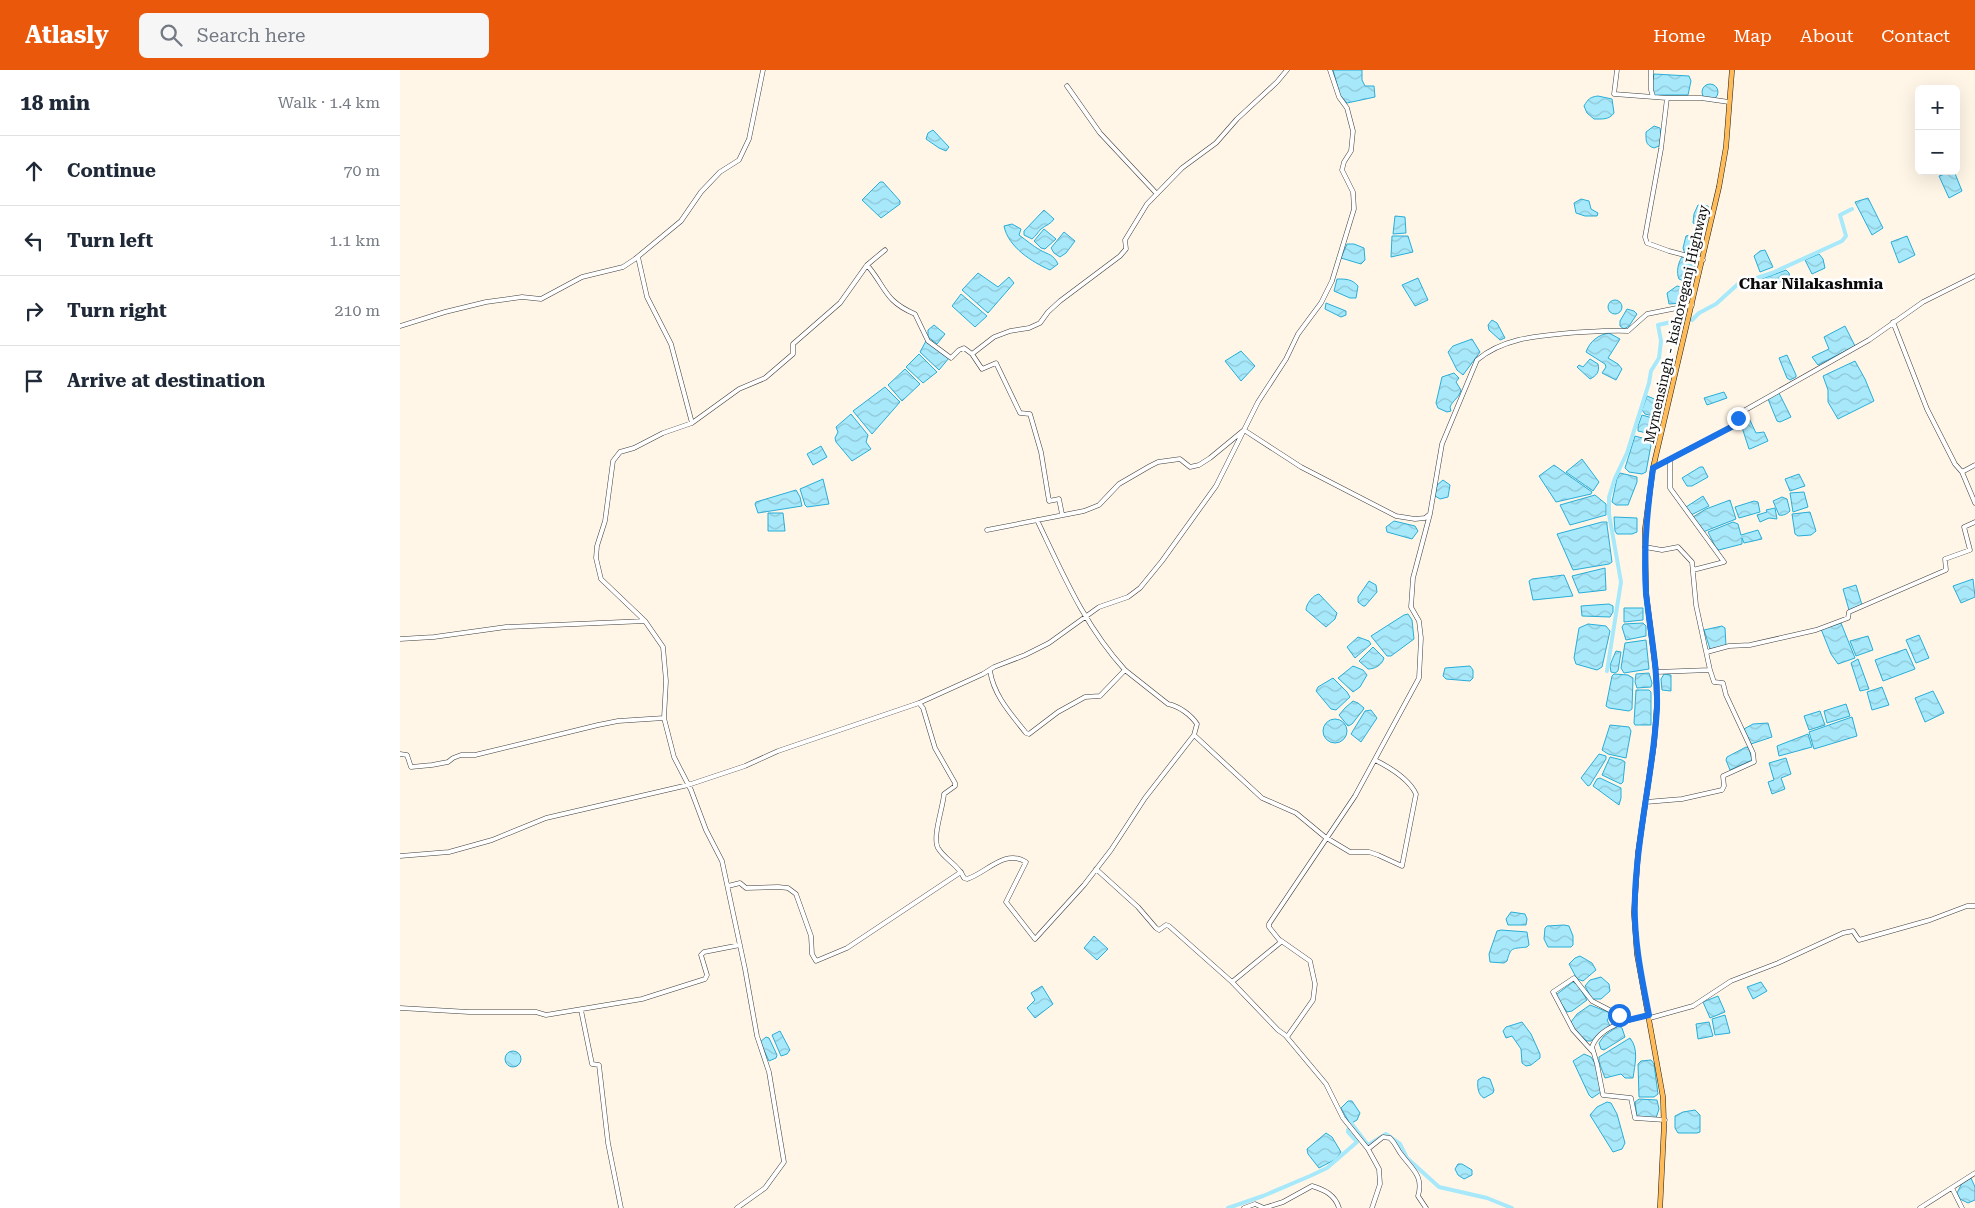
<!DOCTYPE html>
<html lang="en">
<head>
<meta charset="utf-8">
<style>
  :root { --surface:#fff; --page:#f6f6f7; --text:#1f2937; --muted:#747a83; --line:#e0e1e3; --accent:#ea580c }
  body { margin:0; font-family:"Roboto Serif",serif; background:var(--page); color:var(--text) }
  .controls { position:absolute; right:15px; top:15px; display:grid; overflow:hidden; border-radius:8px; box-shadow:0 5px 20px #0002 }
  .controls button { width:45px; height:45px; display:grid; place-items:center; padding:0; border:0; border-bottom:1px solid var(--line); background:var(--surface); color:var(--text); font:25px sans-serif }
  .stop { position:absolute; width:15px; height:15px; margin:-11px; border:4px solid #1a73e8; border-radius:50%; background:#fff }
  .stop.end { background:#1a73e8; border-color:#fff; box-shadow:0 1px 5px #0008 }
  .list { margin:0; padding:0; list-style:none }
  h2 { display:flex; justify-content:space-between; align-items:center; height:65px; margin:0; padding:0 20px; font-size:21px }
  h2 small { font-size:16px; font-weight:400; color:var(--muted) }
  .list li { display:grid; grid-template-columns:32px 1fr auto; gap:15px; align-items:center; box-sizing:border-box; height:70px; padding:0 20px; border-top:1px solid var(--line) }
  .list b { display:block; font-size:19px; white-space:nowrap }
  .list em { font-size:16px; font-style:normal; color:var(--muted) }
  .icon { flex:none; width:28px; height:28px; fill:none; stroke:currentColor; stroke-width:2; stroke-linecap:round; stroke-linejoin:round }
  .map { position:relative; flex:none; width:1575px; height:1138px; overflow:hidden }
  header { display:flex; align-items:center; gap:30px; box-sizing:border-box; height:70px; padding:0 25px; background:var(--accent); color:#fff }
  header strong { font-size:24px }
  nav { display:flex; gap:28px; margin-inline-start:auto; font-size:18px }
  .search { width:350px; height:45px; background:var(--page); display:flex; align-items:center; gap:12px; box-sizing:border-box; padding:0 18px; border-radius:8px; color:var(--muted); font-size:19px }
  main { display:flex }
  aside { flex:1; background:var(--surface) }
  .map>svg:first-child { display:block }
  .water { fill:url(#water-waves); stroke:#29add7 }
  .lines { fill:none; stroke-linecap:round; stroke-linejoin:round }
  .canal { stroke:#a7e9fb; stroke-width:4 }
  .minor-casing { stroke:#3d3d3d; stroke-width:5 }
  .major-casing { stroke:#1b1b1b; stroke-width:5.5 }
  .minor { stroke:#fff; stroke-width:4 }
  .major { stroke:#ffbb57; stroke-width:4.5 }
  .route { stroke:#1a73e8; stroke-width:6 }
  .labels { text-anchor:middle; stroke-width:5; stroke-linejoin:round; paint-order:stroke }
  .street-label { font-size:14px; fill:#0a0a0a; stroke:#fff }
  .quarter-label { font-size:16px; font-weight:bold; fill:#0a0a0a; stroke:#fff }
</style>
</head>
<body>
<header>
<strong>Atlasly</strong>
<div class="search"><svg class="icon" aria-label="search" viewBox="0 0 24 24"><circle cx="10" cy="10" r="6"/><path d="M15 15l6 6"/></svg>Search here</div>
<nav><a>Home</a><a>Map</a><a>About</a><a>Contact</a></nav>
</header>
<main>
<aside>
<h2>18 min<small>Walk · 1.4 km</small></h2>
<ul class="list">
<li><svg class="icon" aria-label="ahead" viewBox="0 0 24 24"><path d="M12 20V5M6 11l6-6 6 6"/></svg><div><b>Continue</b></div><em>70 m</em></li>
<li><svg class="icon" aria-label="left" viewBox="0 0 24 24"><path d="M17 20v-9H6M10 6l-5 5 5 5"/></svg><div><b>Turn left</b></div><em>1.1 km</em></li>
<li><svg class="icon" aria-label="right" viewBox="0 0 24 24"><path d="M7 20v-9h11M14 6l5 5-5 5"/></svg><div><b>Turn right</b></div><em>210 m</em></li>
<li><svg class="icon" aria-label="arrive" viewBox="0 0 24 24"><path d="M6 21V4h12l-3 4 3 4H6"/></svg><div><b>Arrive at destination</b></div></li>
</ul>
</aside>
<div class="map">
<svg width="1575" height="1138" viewBox="0 0 1575 1138">
  <defs>
    <pattern id="water-waves" width="16" height="10" patternUnits="userSpaceOnUse" patternTransform="scale(1.25)"><rect width="16" height="10" fill="#a7e9fb"/><path d="M0 5q4-4 8 0t8 0" fill="none" stroke="#8ec6d6"/></pattern>
  </defs>
  <rect width="100%" height="100%" fill="#fff6e7"/>
  <path class="water" d="M933 0H962V10L965 16H974L975 27 947 33 940 25Z
    M1254 4 1289 6 1291 11 1288 25H1254L1251 19Z
    M1302 22a8 8 0 1 1 16 0a8 8 0 1 1-16 0Z
    M1198 26 1212 29 1214 43C1209 50 1202 49 1194 49L1187 43 1184 36C1188 29 1190 27 1198 26Z
    M1254 56 1260 58 1261 66 1259 76 1254 78C1245 75 1246 70 1246 62Z
    M533 60 549 77 546 81 539 78 526 69 528 63Z
    M1554 101 1562 121 1549 128 1539 106Z
    M480 112H483L500 131V134L481 148 462 130Z
    M1468 128 1483 158 1472 165 1455 132Z
    M1181 129 1189 131 1191 139 1198 143 1197 146H1185L1176 143 1174 133Z
    M1298 135 1308 136C1310 144 1308 153 1301 157L1293 153 1294 144Z
    M644 140 654 149C651 154 646 155 641 159 638 162 636 166 632 169L624 165V161Z
    M995 146 1005 147 1006 163 993 164Z
    M612 154 621 159 619 165C626 170 633 176 640 180 649 185 653 184 658 194L650 200C632 192 608 177 604 156Z
    M644 159 656 169 645 179 641 178 634 171Z
    M664 162 675 171 666 183 660 187 654 183 651 178Z
    M1294 164 1300 167 1299 179 1295 186 1285 184 1283 178 1286 166Z
    M992 166H1008L1013 182 991 187Z
    M1507 166 1515 185 1499 193 1491 172Z
    M947 174H954L964 178 965 190 961 194 941 188Z
    M1365 180 1373 197 1360 202 1354 186 1360 181Z
    M1419 184 1423 189 1425 198 1412 204 1405 190Z
    M1282 187 1294 189 1296 192 1291 210 1286 212 1279 209C1276 202 1278 193 1282 187Z
    M1386 200 1389 203 1390 208 1365 218 1362 209Z
    M578 203 598 217 609 207 614 213 588 243 562 220Z
    M1018 208 1028 230 1015 236 1002 215Z
    M937 209C946 209 952 209 958 216L956 228H950L934 221Z
    M1277 216 1286 218C1288 225 1288 229 1282 233L1269 234 1267 223Z
    M561 224 587 246 575 257 552 236Z
    M1208 237a7 7 0 1 1 14 0a7 7 0 1 1-14 0Z
    M926 233 946 241V245L941 247 925 239Z
    M1227 239 1234 241 1237 244 1229 256 1224 259 1220 256V251Z
    M1092 250 1097 253 1105 268 1100 270 1089 260 1088 255Z
    M534 255 545 264 537 274 528 267V260Z
    M1445 256 1455 276 1418 295 1412 287 1429 279 1424 267Z
    M1209 263 1220 269 1208 288 1218 294 1222 299 1216 310 1202 303 1206 297 1205 294 1186 282C1190 271 1198 265 1209 263Z
    M1072 269 1080 282 1063 305 1057 300 1048 282 1053 276Z
    M526 271 549 288 539 300 520 282Z
    M841 281 855 296 841 311 825 291Z
    M519 284 537 302 523 313 506 297Z
    M1387 285 1396 305V307L1390 310 1387 308 1379 288Z
    M1190 289 1198 294C1200 302 1196 306 1190 309L1177 297 1179 295 1183 297Z
    M1455 291 1465 309 1474 331 1438 349 1428 332V320L1423 306Z
    M505 299 520 314 502 331 488 315Z
    M1054 303 1059 308 1056 312 1061 320C1059 328 1053 330 1050 337L1051 341 1047 342 1038 338 1036 333 1042 307Z
    M485 317 500 332 472 364 453 341Z
    M1324 322 1327 328 1307 335 1304 328Z
    M1379 323 1391 347 1380 352 1377 351 1368 329Z
    M1247 326 1262 332 1258 347 1245 344 1242 340Z
    M451 344 468 365 466 372 471 379 452 391 436 372 435 368 438 362 436 357Z
    M1347 344 1356 363 1364 362 1368 371 1350 379H1349L1339 348 1342 345Z
    M1242 345 1256 349 1258 351 1255 365 1238 361V356Z
    M1235 366 1246 369 1251 375 1246 402 1242 404 1229 402 1225 398Z
    M421 376 427 387 413 395 407 384Z
    M1182 389 1199 412 1193 421 1166 402Z
    M1154 395 1192 422 1191 424 1156 432 1139 406Z
    M1300 397H1303L1308 407 1292 416H1287L1282 408Z
    M1220 403 1237 407V412L1228 435H1216L1212 432 1217 408Z
    M1399 404 1405 416 1390 421 1385 409Z
    M423 409 429 434 407 437 405 435 400 419Z
    M1043 410 1050 415 1048 427 1040 429 1035 426 1037 415Z
    M396 420 400 427 402 436 358 443 355 434 356 432Z
    M1404 422 1408 437 1393 442 1390 423Z
    M1195 425 1206 434V445L1170 455 1160 435Z
    M1303 426 1309 436 1291 445 1286 437Z
    M1382 427 1387 429 1390 441C1387 444 1383 446 1379 445L1373 431Z
    M1330 430 1336 449 1303 462 1293 447 1306 439Z
    M1354 431 1358 432 1360 442 1339 448 1335 437Z
    M1375 438 1377 449 1369 448 1360 452 1357 445 1367 442 1366 440Z
    M1410 442 1416 461 1411 465 1398 466 1395 464 1392 444Z
    M368 443H383L385 461H368Z
    M1214 447 1237 448V462L1232 464H1217L1215 461Z
    M994 451 1015 456 1018 461 1012 469 987 462 986 457Z
    M1202 452H1207V455L1212 492 1209 494 1173 500 1157 464Z
    M1333 452 1338 454 1341 465 1358 460 1362 469 1344 473 1342 468V474L1319 480 1316 478 1308 462Z
    M1205 498 1206 520 1179 523 1172 506Z
    M1164 505 1173 526 1133 530 1129 511 1132 509Z
    M1573 509 1575 527 1561 533 1553 516Z
    M969 511 976 515 977 522 965 536H963L958 532V527Z
    M1456 515 1462 535 1449 540 1443 519Z
    M919 524 937 543 935 549 926 557 906 540C906 534 913 525 919 524Z
    M1209 534 1213 536V542L1210 547 1182 546 1181 536Z
    M1224 538H1243V550L1224 552Z
    M1008 544 1012 550 1014 569 991 586H987L971 566 1004 545Z
    M1243 553 1246 556V566L1226 570 1222 557 1224 554Z
    M1441 553 1455 588 1438 594 1431 584 1421 559Z
    M1188 554 1206 556 1210 561 1202 597 1197 600 1176 594 1174 588 1179 558Z
    M1322 556 1325 558 1326 576 1310 579 1304 560Z
    M1519 565 1529 588 1516 593 1506 570Z
    M1468 566 1473 580 1456 586 1450 571Z
    M958 567 969 571 971 574 955 588 947 577Z
    M1246 570 1249 599 1224 603 1221 598 1225 573Z
    M973 577 984 588C982 595 975 599 968 599L959 591Z
    M1506 579 1515 599 1483 611 1475 590Z
    M1216 581 1221 582 1218 601 1215 603 1211 602 1210 595Z
    M1458 589 1469 619 1460 621 1451 593Z
    M953 596 963 600 967 605 960 617 953 622 938 608Z
    M1070 596 1073 600V608L1070 611 1046 609 1043 606 1045 598Z
    M1249 603 1252 613 1251 617 1237 618 1235 612 1236 604Z
    M1214 604 1228 605 1233 608 1232 639 1229 641 1209 638 1206 636 1212 606Z
    M1264 604 1271 605V621L1262 620 1261 609Z
    M933 608 947 622 950 627 936 640 931 639 916 621 918 617Z
    M1482 617 1489 635 1472 640 1467 622Z
    M1236 620H1249L1251 622V655H1235L1234 653Z
    M1533 621 1544 643 1525 652 1515 628Z
    M953 631 958 633 964 638 963 640 952 654 948 656 939 645 945 638Z
    M1446 634 1450 646 1427 653 1424 641Z
    M971 640 977 648 961 672 951 664 965 641Z
    M1420 641 1425 655 1409 660 1404 646Z
    M1452 647 1457 666 1414 679 1409 662Z
    M923 661a12 12 0 1 1 24 0a12 12 0 1 1-24 0Z
    M1368 653 1372 667 1351 674 1344 659 1353 654Z
    M1210 655 1229 657 1231 661 1226 688 1208 684 1202 680Z
    M1408 664 1412 677 1379 686 1377 676Z
    M1346 677 1349 678 1352 690 1330 700 1326 690 1327 687Z
    M1199 684 1206 686V689L1190 715 1188 716 1181 708Z
    M1210 687 1222 690 1225 692 1223 712 1221 714 1202 705Z
    M1386 688 1391 704 1381 708 1385 719 1372 724 1368 712 1374 710 1369 693Z
    M1200 708 1221 718V728L1219 735 1193 716 1197 709Z
    M1111 842 1125 844 1127 849 1126 855H1108L1106 849Z
    M1164 855 1169 856 1173 866V875L1171 877H1148L1144 869 1145 858 1147 856Z
    M1101 860 1127 862 1129 875 1127 877C1113 879 1111 876 1107 891L1104 893 1090 892 1089 884 1097 861Z
    M694 866 708 879 697 890 684 878Z
    M1180 886 1192 893 1196 900 1183 911 1177 909 1169 894 1175 888Z
    M1201 907 1209 914 1210 921 1201 929H1192L1185 916 1190 910Z
    M1173 912 1178 915 1187 930 1172 941 1167 942 1156 926 1157 924Z
    M1361 912 1367 921 1353 929 1347 917Z
    M642 916 653 934 635 948 627 938 635 930 631 923Z
    M1318 926 1325 942 1310 948 1303 932Z
    M1190 935 1208 942 1210 946 1207 950 1210 956 1191 971H1187L1176 962 1171 952 1177 944Z
    M1325 945 1330 963 1315 965 1312 949Z
    M1122 952 1131 964 1140 984V988L1131 995 1126 996 1122 993 1121 979 1112 966 1106 968 1103 961 1106 957Z
    M1309 952 1313 966 1298 969 1296 954Z
    M1218 956 1222 958 1225 967 1204 980 1201 979 1199 973 1204 966Z
    M380 961 390 980 387 984 381 986 372 965Z
    M366 967 369 968 377 985 376 988 369 991 360 972Z
    M1230 968C1239 979 1235 994 1233 1008H1225L1221 1004 1205 1008 1199 992V987Z
    M105 989a8 8 0 1 1 16 0a8 8 0 1 1-16 0Z
    M1184 984 1191 987 1196 995 1201 1022 1192 1028 1189 1025 1173 991Z
    M1251 990 1254 994 1258 1024 1254 1027H1239L1238 994 1241 991Z
    M1083 1007 1090 1009 1094 1020 1093 1023 1084 1028C1078 1025 1077 1016 1078 1010Z
    M1239 1029 1257 1030 1259 1039 1256 1048 1237 1047 1235 1032Z
    M948 1031H952L960 1043 957 1050 950 1054 941 1038Z
    M1207 1032 1211 1033 1217 1044 1225 1073 1222 1079 1213 1082 1190 1045 1197 1037Z
    M1295 1040 1300 1045V1062L1297 1063H1278L1275 1058V1046L1283 1042Z
    M926 1063 932 1067 941 1082 936 1089 919 1098 908 1084 907 1079Z
    M1058 1094H1062L1072 1100V1105L1064 1109 1058 1105 1055 1099Z
    M1571 1108 1575 1117V1130L1568 1133 1560 1129 1557 1123 1562 1113Z"/>
  <g class="lines">
    <path class="canal" d="M1292 250 1299 243 1316 234 1338 214 1372 203 1442 171 1446 166 1440 145 1452 139
      M1207 601 1221 512 1209 444V427L1215 408 1227 383 1249 313 1251 301 1259 288 1261 271 1258 255 1285 249
      M951 1053 968 1075 986 1064 1000 1074 1007 1088 1039 1117 1087 1128 1112 1138
      M828 1138 863 1126 910 1106 927 1098 957 1072 948 1062V1060L952 1055"/>
    <defs>
      <path id="minor" d="M1217 0 1214 24 1267 28
        M1251 0V20L1253 26
        M667 16 700 63 757 124
        M238 187 247 227 271 274 292 353 263 363 234 378 220 382 213 391 205 451 197 476 196 488 201 509 245 551 263 577 266 611 264 648 274 687 291 720 306 760 322 791 345 899 357 966 369 1002 384 1092 365 1118 337 1138
        M1303 190 1269 181 1247 173 1245 167 1261 79 1267 28H1301L1329 32
        M467 195C486 217 484 231 515 244L528 271 551 288 559 280 564 278 572 284 582 299 596 293 620 343 630 344 641 382 649 431 659 429 662 444
        M1493 252 1527 339 1555 394 1562 402 1575 395
        M0 256 45 242 86 232 122 227 141 229 182 207 223 197 235 189 281 151 301 122 320 102 339 90 349 69 363 0
        M572 284 594 267 610 261 629 258 640 253 648 242 660 231 720 186 726 179 725 170 747 134 782 98 816 73 837 49 877 12 887 0
        M292 353 339 319 365 308 393 284V274L440 233 467 195 485 180
        M1270 390V418L1324 492 1293 500
        M1253 398 1339 353 1338 346 1340 343 1469 270 1523 232 1575 206
        M1562 402 1575 433
        M637 450C663 504 684 555 725 600
        M587 460 684 441 699 435 719 414 750 396 758 392 780 389 790 397 799 395 810 388 844 360 858 332 886 289 898 264 921 233 932 211 954 139 953 122 942 100 944 92 951 81 953 61 947 38 939 27 930 0
        M1245 477 1262 480 1278 477 1292 492 1296 535 1310 600 1256 602
        M0 569 34 567 106 557 245 551
        M1307 582 1329 576 1350 575 1416 560 1448 548 1449 542 1546 500 1545 489 1570 480 1564 457 1575 452
        M590 601C594 626 611 644 626 663L629 664 658 642 685 627 700 626 725 600 768 634C779 636 791 645 797 654L794 665
        M519 633 523 638 535 678 555 713V716L544 724C543 738 532 767 538 778 545 790 559 795 564 808L567 809C585 804 605 778 626 792L606 832 635 869 684 815 711 780 745 728 794 665 862 728 896 743 925 767 950 782H969L978 785 1002 796 1016 724C1009 709 989 697 975 690
        M0 684 7 685 11 697 32 695 48 692 53 688 61 685H75L198 655 218 651 264 648
        M1246 732 1282 729 1322 720 1324 716 1323 706 1354 692 1353 683 1326 625 1323 613 1314 612 1310 600
        M0 786 49 782 92 770 146 748 288 715 345 696 378 681 519 633 583 604 594 597 625 585 649 573 699 537 728 527 740 518 762 491 816 416 844 360 901 397 996 446 1015 449 1025 448 1030 444 1042 374 1077 290C1103 268 1137 266 1169 263 1189 262 1208 260 1228 261L1247 244 1292 235
        M696 799 738 837 756 858 759 860 766 855 769 856 832 912 878 960 885 965 926 1014 943 1048 968 1079 979 1099 980 1114 972 1138
        M328 816 340 813 346 818 378 817 388 818 396 824 411 866 412 884 416 891 447 878 561 802
        M880 870 910 891 915 914 913 930 887 967
        M832 912 881 872 869 857V854L955 726 1019 608 1021 568 1019 551 1011 537 1013 508 1030 444
        M0 938 69 942H136L146 945 242 929 305 909 307 905 301 885 304 882 340 875
        M181 940 192 994 199 995 208 1073 221 1138
        M1249 945C1231 949 1199 956 1192 977L1197 994 1203 1025 1231 1028 1235 1048 1265 1050
        M1250 948 1293 936 1331 911 1378 893 1443 863 1453 861 1459 870 1530 850 1567 836H1575
        M1192 981 1173 960 1153 922 1174 908 1192 931 1219 945 1224 951
        M968 1079 983 1067 990 1068C996 1074 997 1079 1001 1084 1012 1099 1024 1106 1018 1126L1026 1138
        M1552 1118 1562 1138
        M844 1138 855 1134 864 1138 883 1132 912 1116C925 1120 935 1125 939 1138
        M1520 1138 1575 1103"/>
      <path id="major" d="M1260 1138 1264 1057 1263 1027 1237 884 1234 843 1238 783 1254 674 1257 635 1256 602 1246 523 1245 459 1253 398 1319 117 1326 77 1332 0"/>
    </defs>
    <use href="#minor" class="minor-casing"/>
    <use href="#major" class="major-casing"/>
    <use href="#minor" class="minor"/>
    <use href="#major" class="major"/>
  </g>
  <g class="lines">
    <path class="route" d="M1219 945 1224 951 1249 945C1241 905 1233 866 1235 825 1237 762 1254 700 1257 637 1258 598 1250 561 1246 523 1243 481 1247 440 1253 398L1339 353 1338 348"/>
  </g>
  <g class="labels">
    <g class="street-label">
      <text transform="translate(1276 254) rotate(-77)" y="5">Mymensingh - kishoreganj Highway</text>
    </g>
    <g class="quarter-label">
      <text x="1411" y="219">Char Nilakashmia</text>
    </g>
  </g>
</svg>
<div class="controls">
<button>+</button>
<button>−</button>
</div>
<div class="stop" style="left:1219px;top:945px"></div>
<div class="stop end" style="left:1338px;top:348px"></div>
</div>
</main>
</body>
</html>
